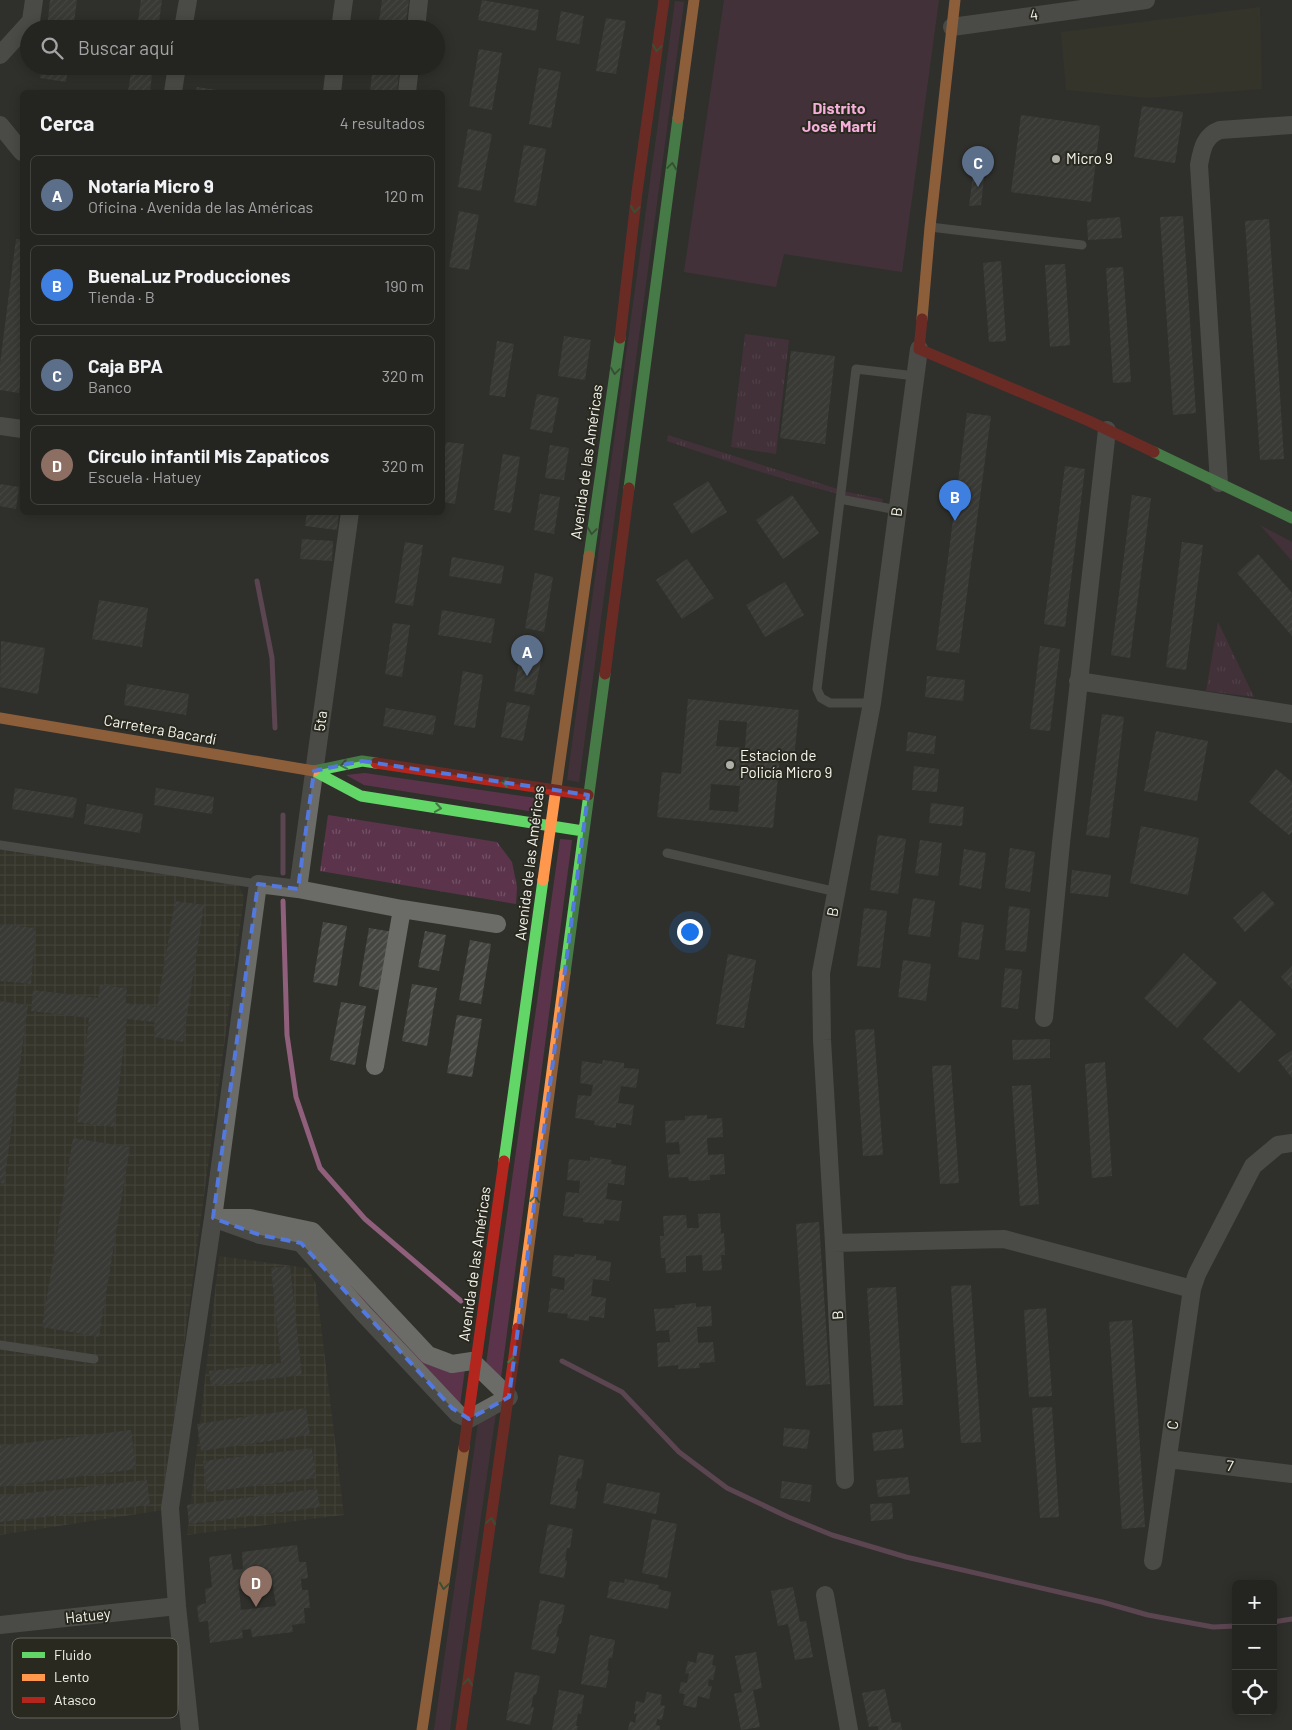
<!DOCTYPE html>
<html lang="es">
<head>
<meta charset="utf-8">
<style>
  :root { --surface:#242420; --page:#30302d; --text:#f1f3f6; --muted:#a3a4a5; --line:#41413e; --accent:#8c9099 }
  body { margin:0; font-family:Barlow,sans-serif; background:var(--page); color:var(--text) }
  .controls { position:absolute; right:15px; bottom:15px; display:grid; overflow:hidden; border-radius:8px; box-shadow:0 2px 12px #0003 }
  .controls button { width:45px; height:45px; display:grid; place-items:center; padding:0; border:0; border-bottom:1px solid var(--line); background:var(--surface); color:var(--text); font:25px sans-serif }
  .you { position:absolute; left:689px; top:931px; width:18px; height:18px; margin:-12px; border:4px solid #fff; border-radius:50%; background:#1a73e8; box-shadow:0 0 0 8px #1a73e833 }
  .badge { display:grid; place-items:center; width:32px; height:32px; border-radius:50%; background:var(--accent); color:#fff; font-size:16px; font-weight:700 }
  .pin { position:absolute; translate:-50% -41px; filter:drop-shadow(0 1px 2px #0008) }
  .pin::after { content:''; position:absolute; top:26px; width:18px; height:15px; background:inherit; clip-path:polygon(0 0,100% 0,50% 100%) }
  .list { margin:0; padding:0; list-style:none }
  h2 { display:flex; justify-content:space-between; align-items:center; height:65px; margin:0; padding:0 20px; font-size:21px }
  h2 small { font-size:16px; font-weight:400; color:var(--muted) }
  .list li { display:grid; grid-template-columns:32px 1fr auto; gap:15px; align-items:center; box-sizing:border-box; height:80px; margin:0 10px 10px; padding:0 10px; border:1px solid var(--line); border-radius:8px }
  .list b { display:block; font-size:19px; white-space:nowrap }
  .list p { margin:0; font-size:16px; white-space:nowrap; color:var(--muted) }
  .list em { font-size:16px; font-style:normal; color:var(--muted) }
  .icon { flex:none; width:28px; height:28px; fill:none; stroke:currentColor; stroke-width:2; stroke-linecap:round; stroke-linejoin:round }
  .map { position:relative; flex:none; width:1292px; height:1730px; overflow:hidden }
  .search { position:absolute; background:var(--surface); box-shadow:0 2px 12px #0003; left:20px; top:20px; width:425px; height:55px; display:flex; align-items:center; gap:12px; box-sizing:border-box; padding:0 18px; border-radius:28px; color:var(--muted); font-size:19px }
  .panel { position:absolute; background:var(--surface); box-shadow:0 2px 12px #0003; left:20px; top:90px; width:425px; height:425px; border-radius:8px }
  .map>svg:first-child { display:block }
  .built { fill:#3a3a2a }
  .industrial { fill:url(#industrial-grid) }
  .green { fill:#5b344c }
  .park { fill:url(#park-tufts) }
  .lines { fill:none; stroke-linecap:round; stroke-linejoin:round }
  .stream { stroke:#905f7c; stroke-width:5 }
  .building { fill:url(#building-hatch); fill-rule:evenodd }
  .lane { stroke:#6b6b67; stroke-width:9 }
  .street { stroke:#6b6b67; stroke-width:18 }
  .fast { stroke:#63d668; stroke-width:11 }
  .slow { stroke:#ff974d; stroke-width:11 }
  .jam { stroke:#b3261e; stroke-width:11 }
  .oneway { stroke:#437740 }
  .marked { fill:none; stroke:#5378de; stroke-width:4; stroke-dasharray:10 6; stroke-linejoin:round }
  .poi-dot { fill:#afb0aa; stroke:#29291f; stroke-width:2 }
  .labels { text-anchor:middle; stroke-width:4; stroke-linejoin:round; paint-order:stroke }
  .street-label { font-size:15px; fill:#f4f5ee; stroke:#29291f }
  .poi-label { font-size:15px; fill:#f4f5ee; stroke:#29291f; text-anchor:start }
  .neighbourhood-label { font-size:16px; font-weight:bold; fill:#f6aeda; stroke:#29291f }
  .key { fill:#29291f; stroke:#66665d; stroke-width:1 }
  .key-label { font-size:14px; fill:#f4f5ee }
</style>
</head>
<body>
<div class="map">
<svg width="1292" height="1730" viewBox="0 0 1292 1730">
  <defs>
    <pattern id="industrial-grid" width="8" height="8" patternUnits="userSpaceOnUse" patternTransform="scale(1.25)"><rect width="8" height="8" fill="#3a3a2a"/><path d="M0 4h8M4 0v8" fill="none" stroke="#575749"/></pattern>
    <pattern id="park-tufts" width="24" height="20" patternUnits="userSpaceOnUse" patternTransform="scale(1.25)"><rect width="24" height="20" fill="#5b344c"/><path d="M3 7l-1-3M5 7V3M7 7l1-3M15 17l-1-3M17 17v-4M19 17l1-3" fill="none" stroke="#735266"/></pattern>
    <pattern id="building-hatch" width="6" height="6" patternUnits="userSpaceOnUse" patternTransform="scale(1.25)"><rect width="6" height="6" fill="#454541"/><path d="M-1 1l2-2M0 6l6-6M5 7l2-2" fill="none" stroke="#60605d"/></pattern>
  </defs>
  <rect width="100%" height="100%" fill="#30302b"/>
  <path class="built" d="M1260 7 1262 89 1148 98 1066 90 1061 32Z"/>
  <path class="industrial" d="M0 846 236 878 244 897 174 1421 164 1510 0 1535Z
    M219 1256 308 1268 316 1284 344 1515 187 1535Z"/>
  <path class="green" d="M724 0H939L902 272 784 254 776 287 684 272Z
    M675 1 684 2 579 782 567 780Z
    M1260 525 1292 542V561Z
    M365 773 543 799 541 813 364 785 346 775Z
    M560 839 572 840 501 1378 486 1364Z
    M309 1237 425 1361 465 1369 460 1405 365 1305Z
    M496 1413 450 1730H434L478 1423Z"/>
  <path class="park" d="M745 334 789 340 776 454 731 447Z
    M668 435 847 492 883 499 882 504C809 489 738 465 667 441Z
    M1218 622 1254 697 1206 691Z
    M328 815 497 842 512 862 517 887 516 904 320 871Z"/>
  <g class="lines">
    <path class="stream" d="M257 581 272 658 275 728
      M283 815V873
      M283 901 287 1035 296 1097 320 1168 365 1219 461 1301
      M562 1361 622 1392 679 1452 727 1488 788 1517 832 1535 906 1557 1102 1602 1148 1615 1213 1627 1236 1626
      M1273 1622 1292 1619"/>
  </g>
  <path class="building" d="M50 0H77L73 29H47Z
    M141 0H162L158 29H137Z
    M382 0H409L405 29H378Z
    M482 0 539 10 536 31 478 20Z
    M561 11 584 16 579 44 556 40Z
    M606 18 626 21 616 74 596 71Z
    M479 49 502 53 492 110 469 106Z
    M42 66H68L66 82 40 78Z
    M132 66H153L150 92H128Z
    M373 66H400L397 92H370Z
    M539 68 561 72 551 128 529 124Z
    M197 87 223 91V92H196Z
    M1142 106 1183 112 1175 163 1134 157Z
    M1021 115 1100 126 1091 202 1011 192Z
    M468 129 492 134 481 191 458 187Z
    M524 145 546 149 536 206 514 202Z
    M974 168 985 169 981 205 969 206Z
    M459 211 479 215 469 270 449 267Z
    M1183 216 1196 413 1173 415 1160 217Z
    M1120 217 1122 238 1088 240 1087 220Z
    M1269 219 1284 459 1260 460 1245 221Z
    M16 239H22V364L19 393 0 390V364Z
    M1001 261 1006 341 989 342 983 263Z
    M1065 264 1070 345 1050 347 1045 265Z
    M1123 267 1131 382 1113 383 1106 268Z
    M564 336 591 340 585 380 558 376Z
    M497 341 514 344 505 397 489 395Z
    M791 351 835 356 825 444 780 438Z
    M537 394 559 398 552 433 530 429Z
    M967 413 991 416 959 653 936 650Z
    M446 442 464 444 455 504 442 502V469Z
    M550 445 569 448 564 480 545 478Z
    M503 454 520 457 511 513 494 510Z
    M1065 466 1085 469 1065 627 1044 624Z
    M708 481 727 512 692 534 673 504Z
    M0 484 19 487 16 509 0 506Z
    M540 494 560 497 554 534 534 530Z
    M792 495 819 533 783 559 756 520Z
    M1132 495 1151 498 1130 658 1111 655Z
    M89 512H101L100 515Z
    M307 512H339L337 530 305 526Z
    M302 539 333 541 332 561 300 559Z
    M405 542 423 545 413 606 395 603Z
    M1182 542 1203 545 1186 670 1166 667Z
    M1258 554 1292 593V636L1237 573Z
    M452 557 504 566 501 584 449 576Z
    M687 559 714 598 682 619 656 580Z
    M535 573 553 577 544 632 525 628Z
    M785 582 804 615 765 637 746 605Z
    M99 600 148 608 142 647 92 639Z
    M442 610 495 619 491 643 438 635Z
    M393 623 410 625 402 677 385 674Z
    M1 641 45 648 38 694 0 687Z
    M1040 646 1060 649 1050 731 1030 729Z
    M520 657 541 661 534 695 514 691Z
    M463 671 483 675 475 728 454 725Z
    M927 676 965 680 963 701 925 697Z
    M127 684 189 694 186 715 124 705Z
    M688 699 799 710 794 758 780 757 773 828 657 817 662 772 681 774ZM719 720 747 722 745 748 716 746ZM711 784 740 786 738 812 709 810Z
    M507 702 530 706 523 741 501 737Z
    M386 708 436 716 433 735 383 726Z
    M1102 714 1124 717 1109 838 1086 835Z
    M1156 731 1208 741 1197 801 1144 791Z
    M908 732 936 736 934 754 906 751Z
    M914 766 939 769 937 792 912 790Z
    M1276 769 1292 782V832L1289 835 1249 802Z
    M15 788 77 798 73 818 12 809Z
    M156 788 214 797 212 814 154 805Z
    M931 803 964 807 962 826 929 823Z
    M87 804 143 814 140 833 84 824Z
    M1141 826 1199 838 1188 895 1130 883Z
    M878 835 906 839 898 894 870 890Z
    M920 840 942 843 938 876 915 873Z
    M1010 848 1035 852 1030 892 1005 888Z
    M964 849 986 853 981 889 959 885Z
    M1072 870 1111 875 1108 897 1070 893Z
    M1263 891 1275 904 1245 932 1233 918Z
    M913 898 935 901 930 937 908 934Z
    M175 901 204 905 183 1042 154 1037 155 1022 127 1019 114 1127 77 1122 89 1018 31 1011 33 990 98 998 100 985 127 988 125 1003 157 1007Z
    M1009 906 1030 909 1026 952 1005 950Z
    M864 908 887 911 880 968 857 966Z
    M323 922 347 926 337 986 313 982Z
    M962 922 984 925 979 960 958 957Z
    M0 924 36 928 31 984 0 981Z
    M369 928 393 932 382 991 359 986Z
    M425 931 446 935 439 971 418 967Z
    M470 940 491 944 481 1004 459 1000Z
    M1184 953 1217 983 1177 1028 1144 998Z
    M728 954 756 960 744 1028 716 1024Z
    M903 960 931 964 926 1001 898 997Z
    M1292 966V989L1281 977Z
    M1005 968 1022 970 1018 1009 1001 1007Z
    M412 984 437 988 427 1046 402 1041Z
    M1240 1000 1276 1034 1239 1073 1203 1039Z
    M0 1001 28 1005 4 1184 0 1183Z
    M341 1002 366 1006 355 1065 330 1060Z
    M457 1015 482 1019 472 1077 447 1073Z
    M874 1029 883 1155 863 1156 855 1030Z
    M1050 1039V1058L1013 1060 1012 1040Z
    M1292 1050V1078L1278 1060Z
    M603 1060 624 1063V1068L639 1069 636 1088 621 1086 618 1103 634 1105 631 1125 616 1123V1128L594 1125 595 1121 575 1118 578 1095 591 1096 593 1085 580 1083 582 1061 602 1064Z
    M1105 1062 1112 1176 1092 1178 1085 1064Z
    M951 1065 959 1183 940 1184 932 1066Z
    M1031 1085 1039 1204 1020 1206 1012 1086Z
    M707 1115V1119L722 1118 723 1137 707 1138 708 1155 724 1154 725 1174 710 1175V1180L689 1181 688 1177 669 1178 667 1155 680 1154 679 1142 666 1143 665 1121 685 1120V1116Z
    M73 1138 130 1147 99 1337 42 1327Z
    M590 1157 612 1160 611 1164 626 1166 624 1185 608 1183 606 1199 622 1201 619 1221 604 1220V1224L583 1222V1218L563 1216 566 1192 579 1193 580 1181 567 1180 569 1159 590 1161Z
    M720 1213 721 1234 724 1233 725 1255H721L722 1270 703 1271 702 1255 686 1256V1272L666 1273 665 1258H661L660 1236H664L663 1216 686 1215 687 1228H699L698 1214Z
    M819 1222 830 1384 806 1386 796 1224Z
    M575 1254 596 1256V1260L611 1262 609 1281 593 1279 591 1296 606 1298 604 1318 589 1316V1321L567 1318 568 1314 548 1312 551 1288 564 1290 565 1278 552 1276 554 1255 574 1257Z
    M290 1266 302 1375 211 1386 209 1371 281 1363 271 1268Z
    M971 1285 981 1442 961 1443 951 1286Z
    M896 1287 903 1405 874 1406 867 1288Z
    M696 1303V1307L711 1306 712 1326 697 1327 698 1343 713 1342 715 1362 699 1363 700 1368 678 1369V1365L658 1367 657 1343 670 1342 669 1330 656 1331 654 1309 675 1308V1305Z
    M1046 1308 1052 1396 1029 1397 1024 1310Z
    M1132 1320 1145 1527 1122 1529 1109 1322Z
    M1052 1407 1059 1517 1040 1518 1032 1408Z
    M306 1408 310 1435 201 1451 197 1424Z
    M784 1428 810 1430 807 1449 783 1446Z
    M902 1429 904 1448 874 1451 872 1433Z
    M131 1430 136 1469 0 1487V1446Z
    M312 1448 316 1478 207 1492 203 1461Z
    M559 1455 584 1460 581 1479 578 1478 575 1491H578L575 1509 550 1504Z
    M908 1477 910 1494 878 1497 876 1480Z
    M147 1480 150 1505 0 1522V1496Z
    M782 1481 812 1485 810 1502 780 1498Z
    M607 1483 660 1493 656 1514 603 1503Z
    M317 1489 320 1507 189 1524 187 1505Z
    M892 1503 893 1519 871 1521 870 1504Z
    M652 1519 677 1524 667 1578 642 1573Z
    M548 1524 573 1529 570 1548H567L565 1560 567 1561 564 1578 539 1573Z
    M297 1545 299 1562H306L308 1578 301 1579 302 1590H308L310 1608H304L305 1623 292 1625 293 1632 252 1637 251 1629 242 1630 243 1638 210 1643 208 1621 199 1622 197 1606 206 1603 205 1589 212 1587 209 1557 231 1554 233 1570 243 1569 242 1552ZM273 1585 276 1606 241 1610 239 1589Z
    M625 1579 659 1585 658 1589 671 1592 668 1609 607 1598 610 1581 624 1583Z
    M793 1587 800 1622 806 1621 813 1657 795 1660 788 1624 778 1626 771 1591Z
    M540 1600 565 1605 561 1624H559L556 1636 559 1637 555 1654 531 1649Z
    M590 1635 615 1640 612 1658H609L607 1670 609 1671 606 1688 581 1684Z
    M698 1652 714 1655 712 1665 716 1666 713 1680 709 1679 708 1686H712L709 1699 698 1696 696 1708 683 1705 685 1694 679 1693 681 1682 687 1683 689 1673 685 1674 688 1661 696 1663Z
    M756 1652 762 1688 753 1690 760 1727 741 1730 734 1694 742 1692 735 1656Z
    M515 1672 540 1676 536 1695 534 1694 531 1707H534L530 1725 506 1720Z
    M885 1689 892 1723 900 1722 902 1730H878V1726L869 1727 862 1693Z
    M559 1690 584 1695 581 1714 578 1713 576 1726H578L577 1730H552Z
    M647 1692 662 1695 660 1705 665 1706 662 1720 657 1719 656 1725 660 1726V1730H628L630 1721 635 1723 637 1713 634 1714 636 1701 644 1703Z"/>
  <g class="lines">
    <path class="lane" d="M930 227 1082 245
      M840 499 897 510
      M872 703H830L821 698 817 689 856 369 915 376
      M0 845 258 884
      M667 853 837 892
      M0 1345 94 1359"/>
    <path class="street" d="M952 27 1146 0
      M183 29 188 0
      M340 29 344 0
      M416 29 419 0
      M0 55 31 21 34 0
      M173 92 177 66
      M332 92 335 66
      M407 92 410 66
      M0 125 22 152
      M0 426 22 429
      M1219 483 1199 165C1202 149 1204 136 1220 130L1292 125
      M1078 681 1292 714
      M298 889 350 512
      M1044 1018 1061 843 1107 430
      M375 1066 402 909
      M213 1218H250L312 1231 428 1355 452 1364 472 1361 509 1397 469 1419 458 1414 362 1312 301 1243 260 1235Z
      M834 1243 1004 1239 1192 1289
      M1168 1459 1292 1474
      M845 1480 834 1243 822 1040 821 973 872 703 919 349
      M1153 1561 1192 1289 1197 1274 1253 1166 1278 1145 1292 1143
      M825 1595 849 1730
      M0 1625 177 1606
      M190 1730 177 1606 170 1508 213 1218 258 884 298 889 402 909 497 924"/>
    <path class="fast" d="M1154 452 1292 518
      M629 488 678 118
      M589 556 620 338
      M376 763 362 761 314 771 361 796 583 831
      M565 973 605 674
      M504 1161 543 880"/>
    <path class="slow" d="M678 118 694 0
      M922 319 930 227 955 0
      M0 718 314 771
      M543 880 589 556
      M518 1328 565 973
      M422 1730 464 1447"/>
    <path class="jam" d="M922 319 919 349 1089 421 1154 452
      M620 338 637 192 664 0
      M605 674 629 488
      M376 763 588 795
      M464 1447 504 1161
      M461 1730 518 1328"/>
  </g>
  <defs><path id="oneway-chevron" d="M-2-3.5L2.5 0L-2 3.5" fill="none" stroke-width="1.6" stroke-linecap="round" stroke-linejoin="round" transform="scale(1.25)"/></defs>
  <g class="oneway">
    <use href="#oneway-chevron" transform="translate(657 48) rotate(98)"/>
    <use href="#oneway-chevron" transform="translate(672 166) rotate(-82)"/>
    <use href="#oneway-chevron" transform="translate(635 209) rotate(96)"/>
    <use href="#oneway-chevron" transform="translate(615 371) rotate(98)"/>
    <use href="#oneway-chevron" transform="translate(592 531) rotate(98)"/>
    <use href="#oneway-chevron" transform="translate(344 765) rotate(169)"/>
    <use href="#oneway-chevron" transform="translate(505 782) rotate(-172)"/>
    <use href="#oneway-chevron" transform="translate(438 808) rotate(9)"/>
    <use href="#oneway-chevron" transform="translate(535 1199) rotate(-83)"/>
    <use href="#oneway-chevron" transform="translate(513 1360) rotate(-83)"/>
    <use href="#oneway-chevron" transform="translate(491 1521) rotate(-82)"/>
    <use href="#oneway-chevron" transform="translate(444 1586) rotate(98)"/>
    <use href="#oneway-chevron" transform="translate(468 1682) rotate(-82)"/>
  </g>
  <path d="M0 0H1292V1730H0ZM362 761 588 795 509 1397 469 1419 452 1408 301 1243 260 1235 213 1218 258 884 298 889 314 771Z" fill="#30302b" fill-opacity=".55" fill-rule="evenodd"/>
  <path class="marked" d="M362 761 588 795 509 1397 469 1419 452 1408 301 1243 260 1235 213 1218 258 884 298 889 314 771Z"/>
  <g class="poi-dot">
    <circle cx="1056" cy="159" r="5"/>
    <circle cx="730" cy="765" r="5"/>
  </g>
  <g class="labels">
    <g class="street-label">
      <text transform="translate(1034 15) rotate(-8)" y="5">4</text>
      <text transform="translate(587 462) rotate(-82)" y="5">Avenida de las Américas</text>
      <text transform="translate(897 512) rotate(-82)" y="5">B</text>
      <text transform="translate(321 721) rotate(-82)" y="5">5ta</text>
      <text transform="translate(160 730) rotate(10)" y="5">Carretera Bacardí</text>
      <text transform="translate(530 863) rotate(-83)" y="5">Avenida de las Américas</text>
      <text transform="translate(833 912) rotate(-79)" y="5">B</text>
      <text transform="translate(475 1264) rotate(-82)" y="5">Avenida de las Américas</text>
      <text transform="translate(838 1315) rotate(-93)" y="5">B</text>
      <text transform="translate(1173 1425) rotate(-82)" y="5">C</text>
      <text transform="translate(1230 1466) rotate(7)" y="5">7</text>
      <text transform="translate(88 1616) rotate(-6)" y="5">Hatuey</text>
    </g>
    <g class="poi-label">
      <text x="1066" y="164">Micro 9</text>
      <text x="740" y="761">Estacion de<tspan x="740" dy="17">Policía Micro 9</tspan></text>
    </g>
    <g class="neighbourhood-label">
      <text x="839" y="114">Distrito<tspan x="839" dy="18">José Martí</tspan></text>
    </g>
  </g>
  <rect x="12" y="1638" width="166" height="80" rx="8" class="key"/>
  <rect x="22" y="1652" width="23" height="6" fill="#63d668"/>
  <rect x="22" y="1674" width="23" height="7" fill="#ff974d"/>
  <rect x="22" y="1697" width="23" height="6" fill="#b3261e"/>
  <g class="key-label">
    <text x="54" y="1660">Fluido</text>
    <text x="54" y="1682">Lento</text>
    <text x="54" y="1705">Atasco</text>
  </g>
</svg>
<div class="controls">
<button>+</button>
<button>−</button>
<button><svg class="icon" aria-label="locate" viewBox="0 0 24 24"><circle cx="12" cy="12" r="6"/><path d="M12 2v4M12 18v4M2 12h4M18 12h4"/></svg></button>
</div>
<div class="you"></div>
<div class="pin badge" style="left:527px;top:676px;background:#5c6f8a">A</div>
<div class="pin badge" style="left:955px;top:521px;background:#3f7fe0">B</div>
<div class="pin badge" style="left:978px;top:187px;background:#5c6f8a">C</div>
<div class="pin badge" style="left:256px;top:1607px;background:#8d6e63">D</div>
<div class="search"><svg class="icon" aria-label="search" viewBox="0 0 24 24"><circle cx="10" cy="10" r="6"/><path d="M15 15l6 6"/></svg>Buscar aquí</div>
<section class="panel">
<h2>Cerca<small>4 resultados</small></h2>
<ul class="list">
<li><span class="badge" style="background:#5c6f8a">A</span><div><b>Notaría Micro 9</b><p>Oficina · Avenida de las Américas</p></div><em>120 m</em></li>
<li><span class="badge" style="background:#3f7fe0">B</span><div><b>BuenaLuz Producciones</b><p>Tienda · B</p></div><em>190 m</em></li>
<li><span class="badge" style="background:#5c6f8a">C</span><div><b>Caja BPA</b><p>Banco</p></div><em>320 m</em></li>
<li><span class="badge" style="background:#8d6e63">D</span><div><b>Círculo infantil Mis Zapaticos</b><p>Escuela · Hatuey</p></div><em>320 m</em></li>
</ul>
</section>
</div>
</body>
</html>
